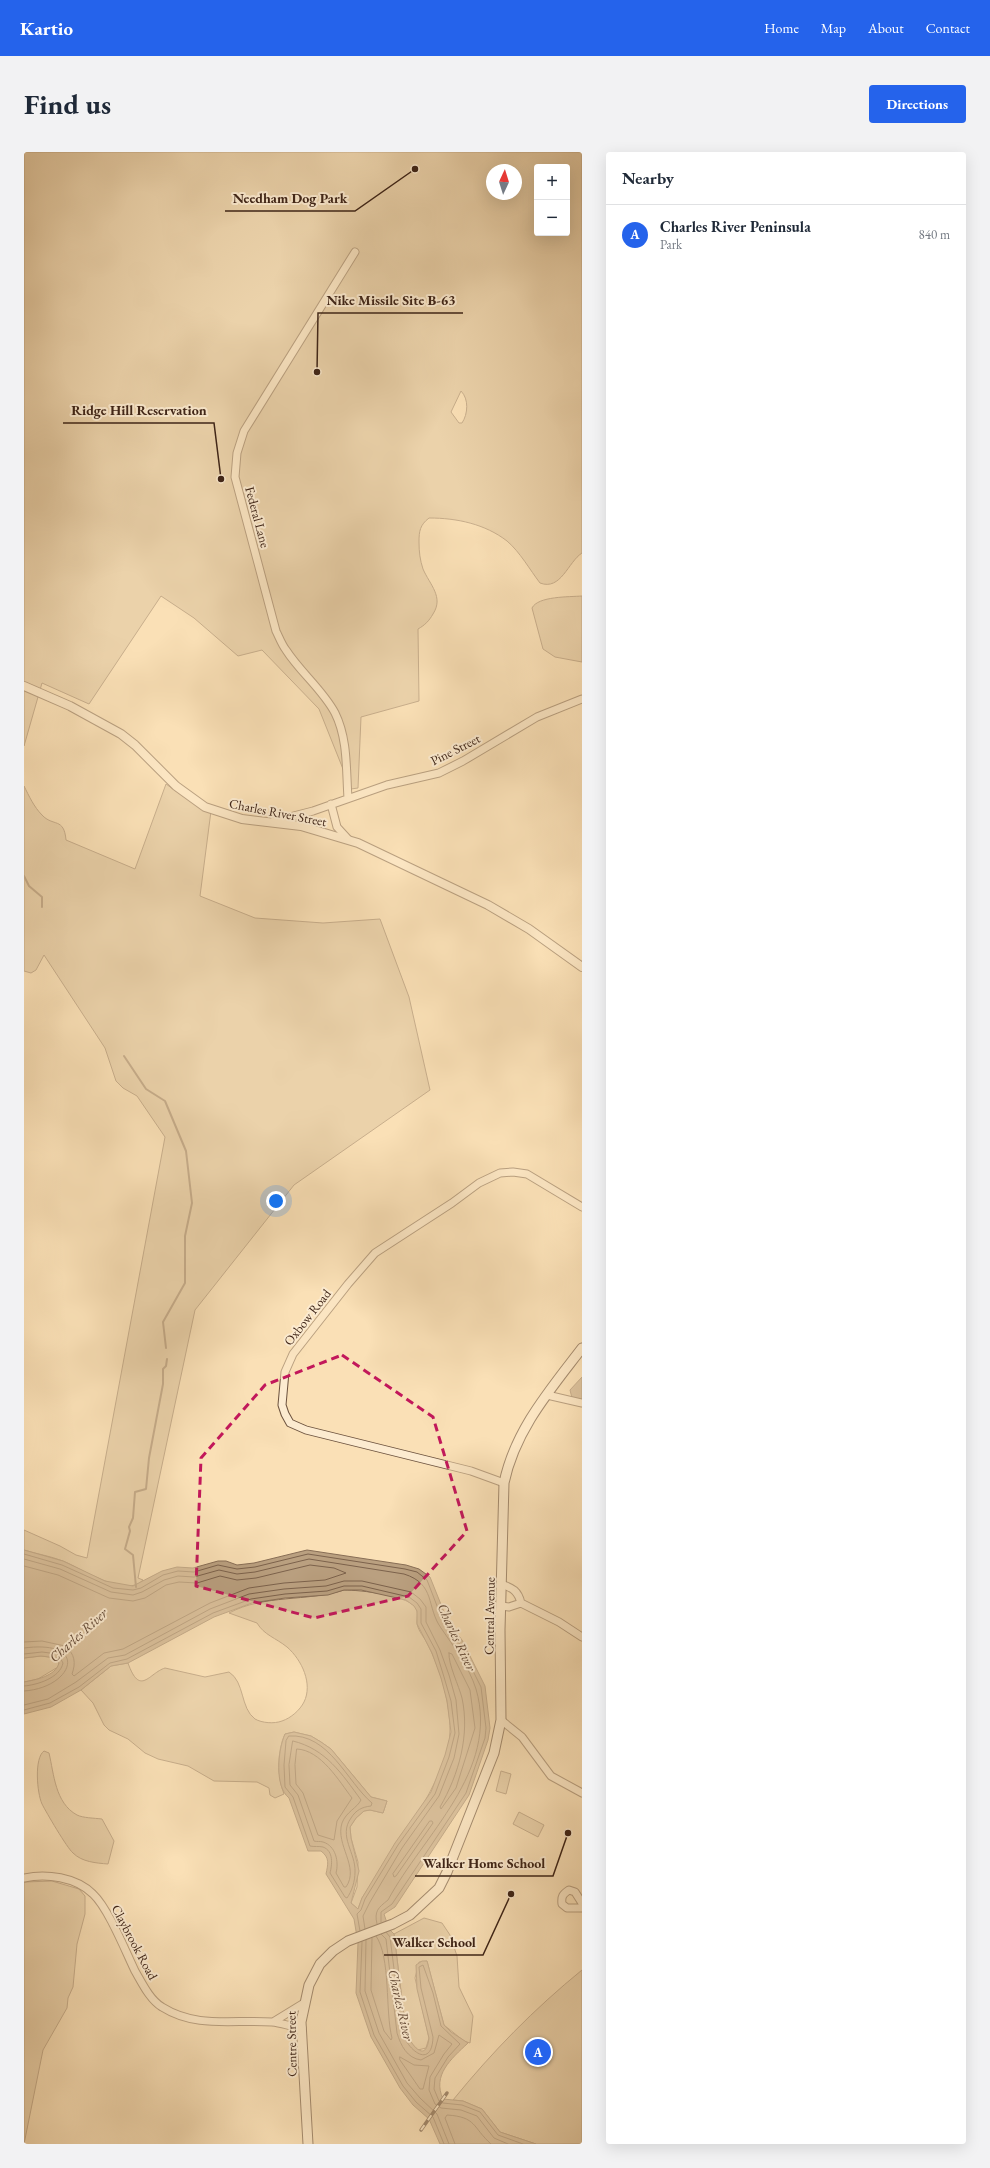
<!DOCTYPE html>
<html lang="en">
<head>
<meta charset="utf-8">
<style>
  :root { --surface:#fff; --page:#f2f2f3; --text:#1f2937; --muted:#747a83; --line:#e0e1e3; --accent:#2563eb }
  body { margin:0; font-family:"EB Garamond",serif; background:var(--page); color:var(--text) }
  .controls { position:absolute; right:12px; top:12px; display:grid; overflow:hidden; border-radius:4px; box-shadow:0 4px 16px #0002 }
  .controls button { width:36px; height:36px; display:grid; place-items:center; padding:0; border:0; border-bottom:1px solid var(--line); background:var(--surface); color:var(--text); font:20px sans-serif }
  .compass { position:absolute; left:462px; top:12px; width:36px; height:36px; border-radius:50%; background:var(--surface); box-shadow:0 4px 16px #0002; rotate:4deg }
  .you { position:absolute; left:252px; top:1049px; width:14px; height:14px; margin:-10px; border:3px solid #fff; border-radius:50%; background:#1a73e8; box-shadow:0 0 0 6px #1a73e833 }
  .badge { display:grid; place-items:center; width:26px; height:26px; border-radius:50%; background:var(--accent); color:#fff; font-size:13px; font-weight:700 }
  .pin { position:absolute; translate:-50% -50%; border:2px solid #fff; box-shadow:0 1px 4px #0006 }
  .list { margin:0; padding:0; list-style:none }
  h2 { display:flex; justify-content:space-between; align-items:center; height:52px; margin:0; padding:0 16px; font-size:17px }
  h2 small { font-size:13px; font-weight:400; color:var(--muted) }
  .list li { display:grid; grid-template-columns:26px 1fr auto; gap:12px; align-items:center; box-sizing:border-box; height:60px; padding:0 16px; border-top:1px solid var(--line) }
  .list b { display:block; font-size:15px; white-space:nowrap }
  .list p { margin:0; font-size:13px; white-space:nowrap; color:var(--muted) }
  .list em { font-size:13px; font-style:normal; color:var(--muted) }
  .map { position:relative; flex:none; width:558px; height:1992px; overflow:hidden; border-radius:4px }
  header { display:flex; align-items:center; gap:24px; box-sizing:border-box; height:56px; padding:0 20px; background:var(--accent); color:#fff }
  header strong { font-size:19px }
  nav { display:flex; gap:22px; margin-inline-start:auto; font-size:14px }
  .intro { display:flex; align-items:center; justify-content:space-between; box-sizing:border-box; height:96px; padding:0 24px }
  h1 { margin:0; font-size:28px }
  .button { padding:10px 18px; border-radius:4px; background:var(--accent); color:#fff; font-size:14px; font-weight:700 }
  main { display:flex; gap:24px; padding:0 24px }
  aside { flex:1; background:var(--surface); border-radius:4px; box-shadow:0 4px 16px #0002 }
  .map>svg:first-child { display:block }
  .green { fill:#dac09b; stroke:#8c7259; fill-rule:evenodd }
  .water { fill:#baa080; stroke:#886e56 }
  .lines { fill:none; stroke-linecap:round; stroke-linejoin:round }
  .shore { stroke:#7c624c; stroke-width:1 }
  .stream { stroke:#886e56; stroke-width:2 }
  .minor-casing { stroke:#6d533f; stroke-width:9 }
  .tertiary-casing { stroke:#6d533f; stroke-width:10 }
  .secondary-casing { stroke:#3e2417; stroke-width:11 }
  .minor { stroke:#fcebd0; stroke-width:7 }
  .tertiary { stroke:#fcebd0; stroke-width:8 }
  .secondary { stroke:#fcebd0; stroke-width:9 }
  .rail-casing { stroke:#3e2417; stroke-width:3.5 }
  .rail { stroke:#fcebd0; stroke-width:2; stroke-dasharray:6; stroke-linecap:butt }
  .marked { fill:none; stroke:#c2185b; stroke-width:3; stroke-dasharray:8 5; stroke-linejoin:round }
  .labels { text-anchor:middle; stroke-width:4; stroke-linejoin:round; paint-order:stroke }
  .street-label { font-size:13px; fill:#3e2417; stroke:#fcebd0 }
  .water-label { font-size:14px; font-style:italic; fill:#634936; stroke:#fcebd0 }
  .leader { fill:none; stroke:#3e2417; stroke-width:1.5 }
  .callout-dot { fill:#3e2417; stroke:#fcebd0; stroke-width:1.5 }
  .callout-label { font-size:14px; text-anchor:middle; font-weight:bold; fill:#3e2417; stroke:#fcebd0; stroke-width:4; stroke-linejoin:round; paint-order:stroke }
</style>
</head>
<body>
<header>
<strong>Kartio</strong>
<nav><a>Home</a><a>Map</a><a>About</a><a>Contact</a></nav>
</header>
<div class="intro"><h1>Find us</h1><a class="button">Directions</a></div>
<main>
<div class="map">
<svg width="558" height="1992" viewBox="0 0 558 1992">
  <rect width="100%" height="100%" fill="#fae0b6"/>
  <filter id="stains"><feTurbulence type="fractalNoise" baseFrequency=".005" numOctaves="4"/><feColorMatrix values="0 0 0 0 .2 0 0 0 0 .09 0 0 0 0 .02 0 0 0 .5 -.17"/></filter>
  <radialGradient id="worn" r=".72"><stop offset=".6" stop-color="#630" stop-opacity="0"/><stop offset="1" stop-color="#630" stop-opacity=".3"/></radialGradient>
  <path class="green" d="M0 0H558V401C544 410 537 439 516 431 506 418 496 400 483 389 461 372 433 366 405 366 396 373 395 379 395 390 395 400 396 408 399 417 406 433 420 445 409 462 405 469 401 473 394 477L395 549 337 565 334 636 327 637 295 557 238 498 214 504 170 466 137 444 65 552 18 531 0 594ZM513 15H543V81H513ZM468 18H492V42H468ZM437 239C445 247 444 262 438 271H435L427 260Z
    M558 444V510L531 505 519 497 508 456C514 444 545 445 558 444Z
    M142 632 163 647 187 659 176 744 231 766 299 771 356 767 385 845 406 938 270 1033 171 1158 114 1426 119 1428C102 1447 57 1416 39 1409 26 1404 13 1402 0 1398V1378L36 1394 52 1403 63 1406 141 985 113 944 99 936 92 929 81 896 20 803 12 818 7 821 0 819V634C5 644 10 655 18 663 29 675 40 665 42 688L111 717Z
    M320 1438C335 1438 388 1443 393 1458 394 1462 393 1467 393 1470 393 1477 399 1484 402 1489 416 1516 426 1549 426 1579 427 1624 363 1707 338 1746L334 1757 327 1751 333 1735 334 1710 327 1686 326 1675 332 1666 340 1659 346 1658 359 1661 363 1649 347 1645 307 1597 297 1590 287 1584 270 1580 261 1582C253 1599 253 1625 260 1642L251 1646 246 1643 245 1636 233 1630 190 1629 164 1614 134 1607 121 1601 104 1587 85 1578 80 1573 69 1551 57 1538 87 1514 104 1511C116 1545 125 1521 141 1516L181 1525 205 1520C221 1530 216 1556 231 1567 238 1571 250 1572 258 1569 267 1566 276 1558 280 1550 289 1532 278 1508 263 1495 252 1486 240 1483 233 1471L205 1461C241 1442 282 1450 320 1438Z
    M17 1504 33 1506 35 1509 34 1515 14 1527 0 1530V1506Z
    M20 1599 25 1601C30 1622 31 1651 53 1663 59 1666 70 1666 78 1667L90 1689 84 1712C72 1711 58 1710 49 1701 43 1696 22 1660 18 1652 13 1641 10 1606 20 1599Z
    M477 1619 487 1622 482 1642 472 1639Z
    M495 1660 520 1673 514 1685 489 1672Z
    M28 1729 55 1737 61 1744V1762L53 1792 49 1835 44 1846 43 1856 19 1898 0 1992V1730Z
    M400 1766 418 1771 426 1783 433 1804 435 1835 449 1864 446 1891 440 1889 420 1873 403 1809 395 1810 391 1826 405 1886 402 1896 394 1898 386 1891 382 1880 370 1782Z
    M558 1818V1992H512L476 1980 458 1957 439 1949 429 1948C468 1900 510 1857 558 1818Z"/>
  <path class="water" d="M558 1225V1249L548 1246 546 1238Z
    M0 1398 39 1409 81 1429 109 1434 138 1419 153 1415 169 1416 194 1409H202L213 1413 230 1411 283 1398 382 1413 395 1417 406 1425 424 1470 438 1488 461 1534 466 1576 464 1588 445 1643 371 1755 360 1762 365 1777 370 1782 382 1880C387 1893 402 1912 405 1886L393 1837 392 1813 398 1809H403L420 1873 427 1880 444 1891C427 1907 408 1923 419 1947L439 1949 458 1957 476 1980 512 1992H416L405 1967 389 1953 376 1936 347 1885 332 1841 334 1791 330 1767 302 1722C304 1712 306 1706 297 1699H284L265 1646C250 1634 254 1598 261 1582L270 1580 287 1584 297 1590 307 1597 347 1645 363 1649 359 1661 346 1658 340 1659 332 1666 326 1675 327 1686 335 1719 327 1751 334 1757 338 1746 371 1691 407 1640 421 1603 427 1580 423 1549 417 1526 408 1501 393 1472V1459L390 1454 382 1448 337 1438H320L304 1443 261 1446 228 1451 190 1465 104 1511 87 1514 57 1538 27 1555 0 1562V1530C11 1528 32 1524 35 1511L33 1506 17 1504 0 1506Z"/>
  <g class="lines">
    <path class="shore" d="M0 1402 38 1413 89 1436 109 1438 117 1436 139 1423 154 1419 170 1420 194 1413 213 1417 231 1415 284 1402 381 1417 393 1420 403 1428 420 1472 435 1491 457 1535 462 1576 461 1586 442 1641 368 1752 357 1760V1770
      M0 1407 36 1417 87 1440 109 1443 118 1440 140 1428 154 1424 170 1425 195 1418 213 1422 231 1420 285 1407 380 1422C412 1432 402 1455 417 1476 430 1495 445 1515 452 1537 476 1619 399 1683 364 1748 354 1756 350 1759 353 1772
      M0 1414 34 1423 85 1446 109 1449 121 1446 142 1433 155 1430 173 1431 196 1424 213 1428 232 1426 286 1413 310 1416 322 1421 301 1428 260 1431 225 1436 186 1451 99 1497 80 1501 50 1524 48 1522C52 1511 51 1502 41 1494L18 1489 0 1490
      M0 1496C67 1487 49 1536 0 1539
      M425 1501 428 1502 446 1538 451 1576 432 1636 417 1657 416 1655C435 1622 446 1583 438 1546 435 1534 424 1512 425 1501Z
      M0 1502 18 1500 34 1502 39 1511C36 1526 13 1533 0 1534
      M0 1553 24 1547 52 1530 84 1506 101 1503 186 1457 225 1442 260 1437 302 1434 320 1429H338L387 1440 396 1447 402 1455V1470L416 1498 425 1523 432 1548 435 1582 430 1606 415 1644 378 1696 346 1750 339 1764 341 1777
      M0 1558 26 1551 55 1535 86 1511 103 1507 189 1461 227 1447 261 1442 303 1439 320 1434H338L385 1445 393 1451 397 1457V1471L412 1499 420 1525 427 1549 431 1581 425 1605 411 1642 374 1693 341 1747 337 1758 333 1762 336 1779
      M265 1584C305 1581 323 1630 348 1651L347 1654C338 1655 332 1658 327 1666 314 1684 332 1701 331 1720 331 1729 328 1739 323 1746L321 1745 306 1721C308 1713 310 1699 299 1695 295 1694 290 1695 286 1694L269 1645 261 1635 260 1613 262 1589Z
      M269 1589C302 1597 318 1622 337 1648 333 1656 322 1660 318 1671 311 1693 336 1715 322 1735H320L312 1721C315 1710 312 1694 299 1690 296 1689 293 1690 290 1689L274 1643 266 1633 265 1613Z
      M273 1597C297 1598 315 1629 328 1646L313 1669 310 1688 294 1683 279 1641 272 1632 271 1613Z
      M406 1669H408L409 1671 372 1724 370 1725 369 1722Z
      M362 1780 366 1785 378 1881C386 1901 408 1916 409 1885L397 1836 395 1815 399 1813 409 1841 417 1874 436 1892 424 1905 411 1926 410 1937 415 1949 419 1951 438 1953 456 1960 474 1983 499 1992
      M357 1782 362 1787 373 1881C377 1894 383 1906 397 1908L410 1901 415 1883 428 1892 420 1902 406 1925 405 1938 411 1952 417 1956 437 1958 453 1964 470 1986 484 1992
      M348 1786 347 1838 360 1879 367 1888 368 1886C361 1860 367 1805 352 1784
      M342 1788 341 1839 355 1881 383 1931 396 1946 413 1962 425 1992
      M338 1790 336 1840 350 1883 379 1934 392 1950 409 1965 420 1992
      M376 1905 390 1913 405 1914 399 1937H396L376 1908Z
      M431 1992 421 1966 423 1963C453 1965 448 1975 467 1992"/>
    <path class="stream" d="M0 724 5 734 18 745V755
      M100 904 122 937 141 949 162 999 168 1051 161 1084V1131L139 1170 142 1196
      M112 1435 109 1403 101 1397 106 1379 105 1375 109 1366 111 1340 122 1337 125 1306 139 1232V1217L142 1214 143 1207"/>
    <defs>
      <path id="minor" d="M324 646C322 618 324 587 311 561 299 538 276 520 262 498 258 493 255 485 252 479L211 325 213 301 220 279 331 100
        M307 652 313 675 324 687
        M250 669 289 659 363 633 415 621 439 609 513 565 558 547
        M523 1243 558 1251
        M480 1331 447 1319 282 1278 266 1271 261 1262 258 1253 261 1220 269 1202 324 1132 351 1101 428 1051 455 1031 476 1021 489 1020 503 1022 558 1055
        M477 1432C489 1436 494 1439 497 1451
        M477 1454 485 1455 497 1451 535 1470 558 1485
        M477 1568 498 1585 527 1624 558 1641
        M0 1726C22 1721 52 1725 69 1742 84 1756 101 1798 111 1819 118 1831 126 1848 138 1855 173 1877 210 1867 248 1870 258 1871 268 1875 278 1876
        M558 1751 551 1740 545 1738C539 1742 537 1744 538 1752L543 1756H558
        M249 1870 280 1851"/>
      <path id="tertiary" d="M0 534 46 554 97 582 111 593 152 634 181 655 218 667 277 674 334 691 464 753 505 777 558 815"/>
      <path id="secondary" d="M284 1992 277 1870 285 1833 296 1812 309 1799 324 1789 369 1772 386 1763 415 1736 423 1720 470 1601 477 1568 476 1478 480 1331C491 1278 526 1238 558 1196"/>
    </defs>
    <use href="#minor" class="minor-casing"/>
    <use href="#tertiary" class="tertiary-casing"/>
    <use href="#secondary" class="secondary-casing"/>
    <use href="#minor" class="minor"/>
    <use href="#tertiary" class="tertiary"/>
    <use href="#secondary" class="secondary"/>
    <defs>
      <path id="rail" d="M397 1978 423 1941"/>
    </defs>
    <use href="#rail" class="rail-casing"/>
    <use href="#rail" class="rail"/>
  </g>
  <path d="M0 0H558V1992H0ZM318 1203 409 1265 443 1379 384 1444 290 1466 172 1434 177 1306 241 1233Z" fill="#fae0b6" fill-opacity=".55" fill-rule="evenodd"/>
  <path class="marked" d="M318 1203 409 1265 443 1379 384 1444 290 1466 172 1434 177 1306 241 1233Z"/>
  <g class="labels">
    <g class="street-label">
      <text transform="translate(234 365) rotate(75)" y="5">Federal Lane</text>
      <text transform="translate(431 597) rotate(-27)" y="5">Pine Street</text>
      <text transform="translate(254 660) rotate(11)" y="5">Charles River Street</text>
      <text transform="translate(283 1165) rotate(-52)" y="5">Oxbow Road</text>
      <text transform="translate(465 1464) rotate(-89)" y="5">Central Avenue</text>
      <text transform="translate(111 1790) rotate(62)" y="5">Claybrook Road</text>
      <text transform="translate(267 1892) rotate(-91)" y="5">Centre Street</text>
    </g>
    <g class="water-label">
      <text transform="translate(54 1483) rotate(-42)" y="5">Charles River</text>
      <text transform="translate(433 1485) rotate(65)" y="5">Charles River</text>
      <text transform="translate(377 1853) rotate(77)" y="5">Charles River</text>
    </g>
  </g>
  <path class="leader" d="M391 17L331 59H201M293 220L294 161H439M197 327L190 271H39M544 1681L529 1724H391M487 1742L459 1803H360"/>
  <g class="callout-dot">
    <circle cx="391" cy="17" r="4"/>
    <circle cx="293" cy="220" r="4"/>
    <circle cx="197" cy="327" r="4"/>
    <circle cx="544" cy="1681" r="4"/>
    <circle cx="487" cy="1742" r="4"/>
  </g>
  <g class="callout-label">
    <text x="266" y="51">Needham Dog Park</text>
    <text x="367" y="153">Nike Missile Site B-63</text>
    <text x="115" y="263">Ridge Hill Reservation</text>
    <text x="460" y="1716">Walker Home School</text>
    <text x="410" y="1795">Walker School</text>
  </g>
  <rect width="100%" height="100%" filter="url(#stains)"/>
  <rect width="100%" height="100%" fill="url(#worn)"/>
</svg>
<div class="controls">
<button>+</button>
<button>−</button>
</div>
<svg class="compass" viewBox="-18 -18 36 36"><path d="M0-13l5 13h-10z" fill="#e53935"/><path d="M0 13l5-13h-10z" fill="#747a83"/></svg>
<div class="you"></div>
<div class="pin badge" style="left:514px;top:1900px">A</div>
</div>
<aside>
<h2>Nearby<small></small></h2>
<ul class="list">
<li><span class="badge">A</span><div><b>Charles River Peninsula</b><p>Park</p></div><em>840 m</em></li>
</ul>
</aside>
</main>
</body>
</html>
